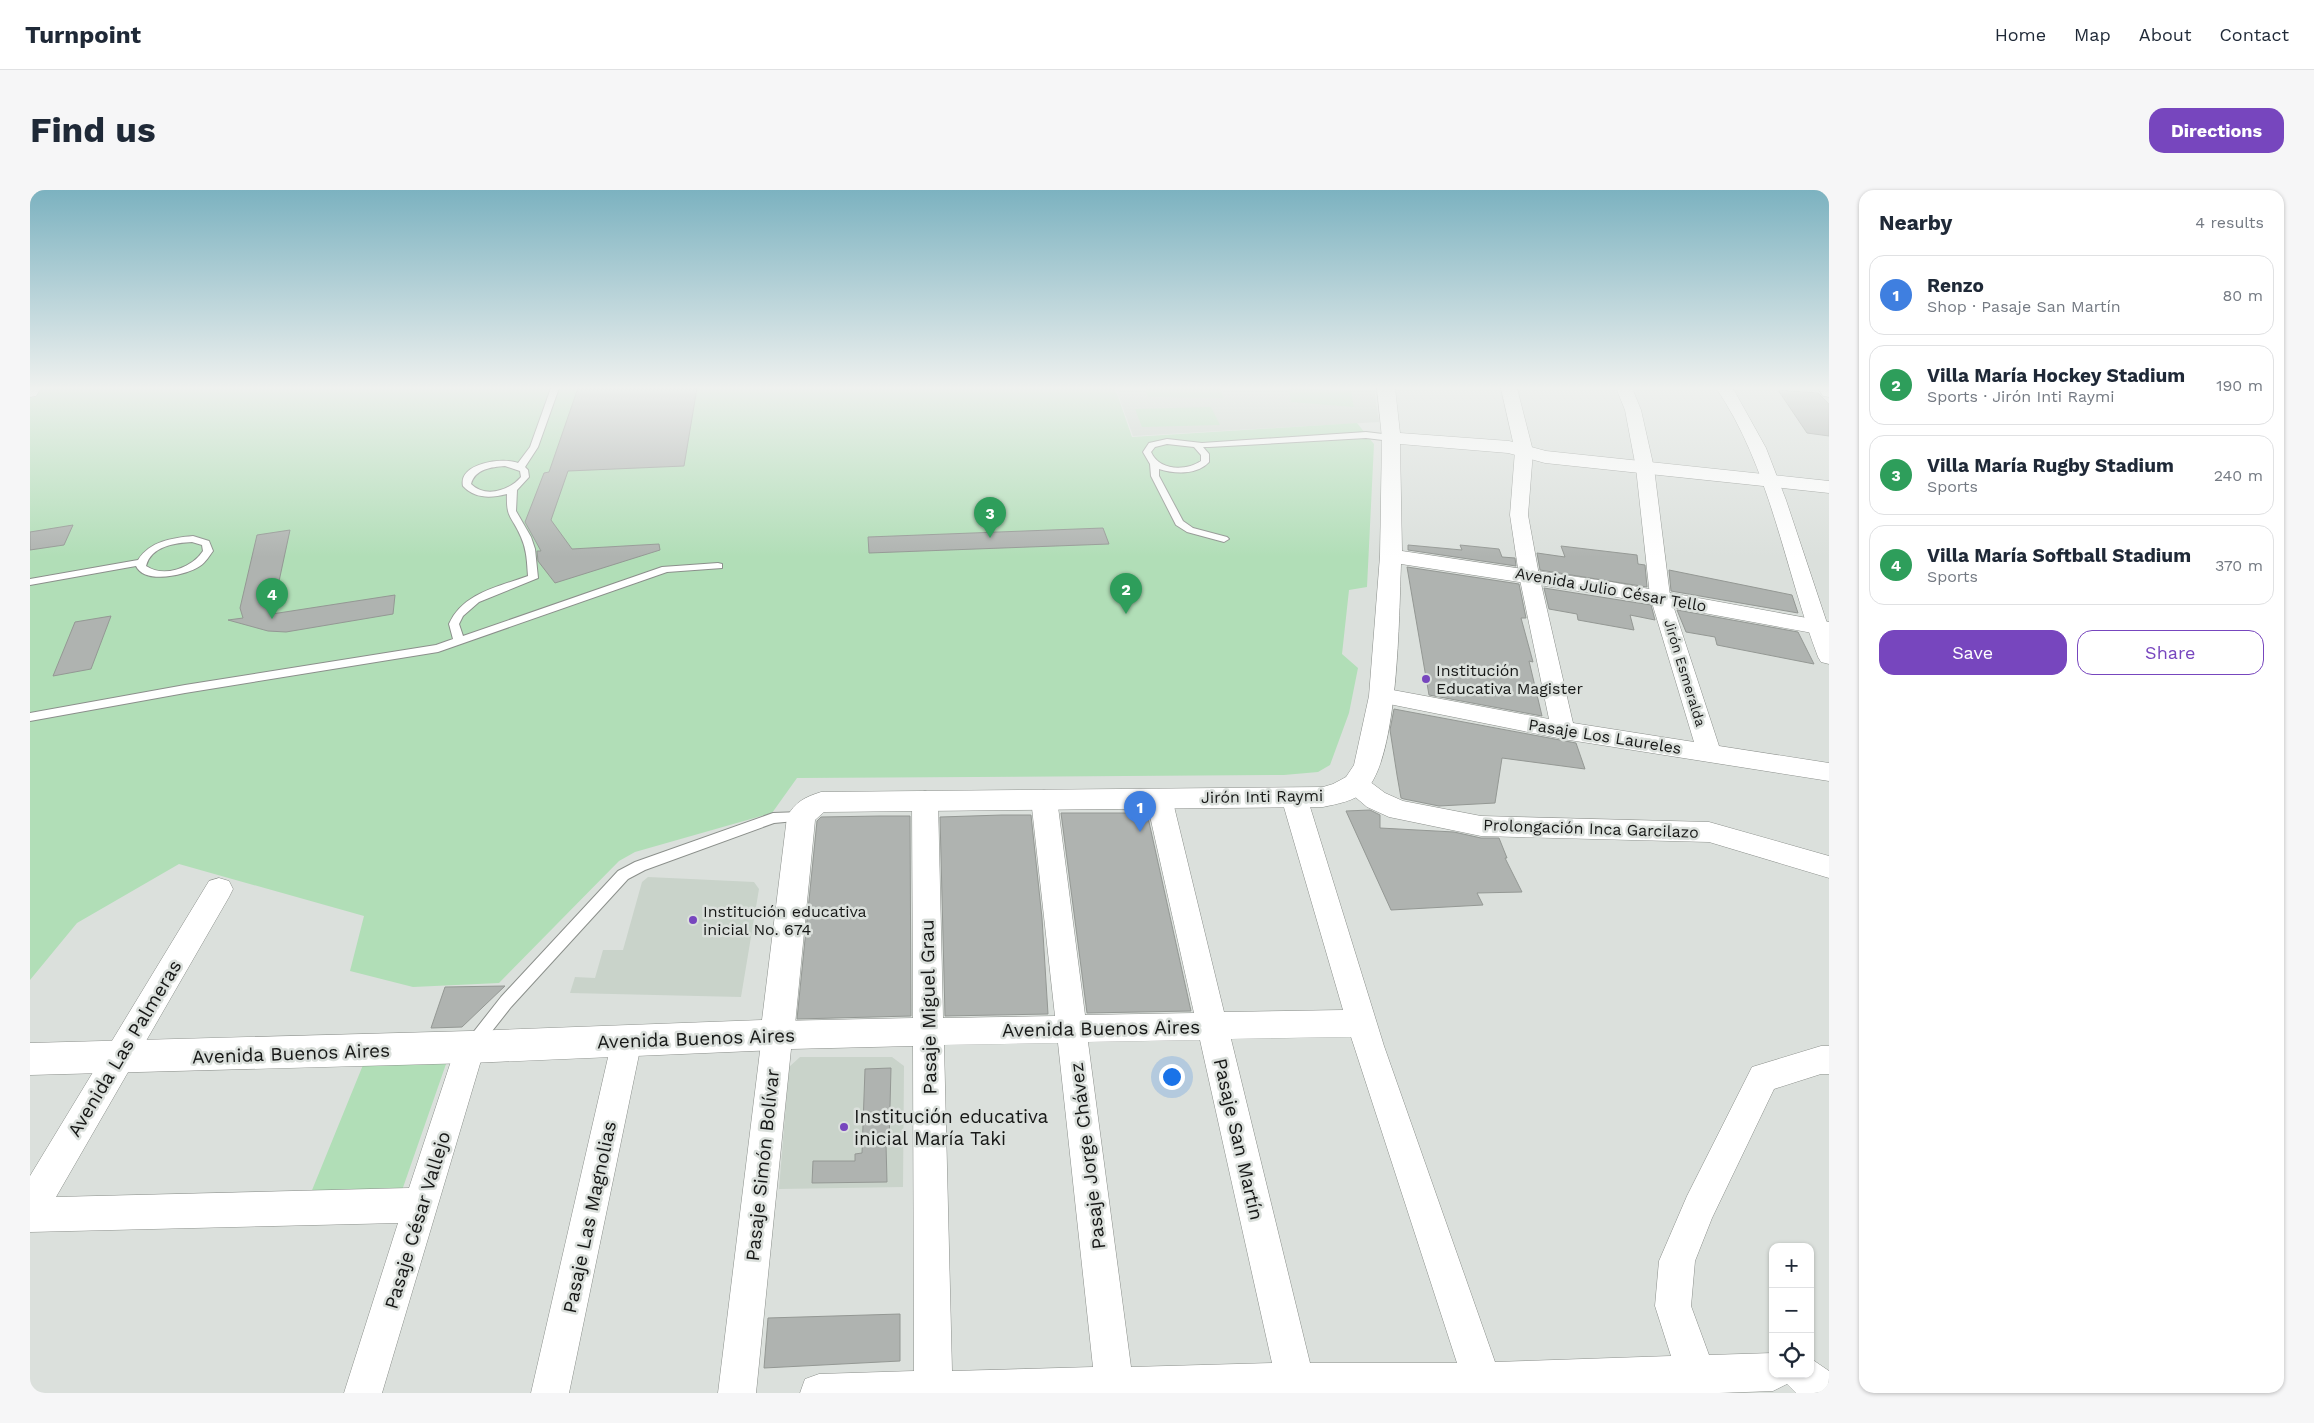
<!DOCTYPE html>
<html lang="en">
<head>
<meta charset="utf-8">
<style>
  :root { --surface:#fff; --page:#f6f6f7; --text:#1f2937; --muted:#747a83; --line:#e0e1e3; --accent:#7746be }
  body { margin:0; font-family:"Work Sans",sans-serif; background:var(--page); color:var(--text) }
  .controls { position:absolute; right:15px; bottom:15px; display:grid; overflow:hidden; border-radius:10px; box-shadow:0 1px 4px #0004 }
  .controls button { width:45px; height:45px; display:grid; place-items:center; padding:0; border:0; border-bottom:1px solid var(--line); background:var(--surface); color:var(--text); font:25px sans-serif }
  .you { position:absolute; left:1141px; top:886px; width:18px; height:18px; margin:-12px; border:4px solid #fff; border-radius:50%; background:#1a73e8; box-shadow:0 0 0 8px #1a73e833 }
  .badge { display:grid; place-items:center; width:32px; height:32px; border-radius:50%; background:var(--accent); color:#fff; font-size:16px; font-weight:700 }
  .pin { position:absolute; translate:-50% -41px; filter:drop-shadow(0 1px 2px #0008) }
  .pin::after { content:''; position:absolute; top:26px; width:18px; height:15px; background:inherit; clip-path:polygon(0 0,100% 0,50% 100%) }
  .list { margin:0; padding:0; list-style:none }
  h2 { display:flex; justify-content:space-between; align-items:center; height:65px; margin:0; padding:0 20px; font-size:21px }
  h2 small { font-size:16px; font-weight:400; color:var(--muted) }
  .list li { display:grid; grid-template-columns:32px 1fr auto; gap:15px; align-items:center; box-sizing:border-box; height:80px; margin:0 10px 10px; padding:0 10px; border:1px solid var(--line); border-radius:15px }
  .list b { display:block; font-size:19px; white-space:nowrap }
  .list p { margin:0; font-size:16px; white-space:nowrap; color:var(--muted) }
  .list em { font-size:16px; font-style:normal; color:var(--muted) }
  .actions { display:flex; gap:10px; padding:15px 20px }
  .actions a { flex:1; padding:11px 0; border:1px solid var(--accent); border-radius:15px; text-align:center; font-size:18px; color:var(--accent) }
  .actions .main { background:var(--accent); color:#fff }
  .icon { flex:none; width:28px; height:28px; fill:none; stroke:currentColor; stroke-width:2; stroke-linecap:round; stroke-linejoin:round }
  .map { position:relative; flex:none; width:1799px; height:1203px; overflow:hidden; border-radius:15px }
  header { display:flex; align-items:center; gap:30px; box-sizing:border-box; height:70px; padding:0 25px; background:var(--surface); border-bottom:1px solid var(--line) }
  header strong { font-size:24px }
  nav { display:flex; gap:28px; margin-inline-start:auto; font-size:18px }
  .intro { display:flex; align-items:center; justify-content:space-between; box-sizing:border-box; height:120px; padding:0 30px }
  h1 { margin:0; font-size:35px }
  .button { padding:12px 22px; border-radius:15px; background:var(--accent); color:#fff; font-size:18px; font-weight:700 }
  main { display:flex; gap:30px; padding:0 30px }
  aside { flex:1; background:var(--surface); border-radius:15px; box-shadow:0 1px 4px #0004 }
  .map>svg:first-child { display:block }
  .built { fill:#c9d3ca }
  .green { fill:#b1deb7 }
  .building { fill:#afb3b0; stroke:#949894 }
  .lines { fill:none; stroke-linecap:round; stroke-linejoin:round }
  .service-casing { stroke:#8b8f8b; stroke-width:2 }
  .minor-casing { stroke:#8b8f8b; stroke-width:1 }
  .tertiary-casing { stroke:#8b8f8b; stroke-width:1 }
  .service { fill:#fff; fill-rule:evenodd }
  .minor { fill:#fff; fill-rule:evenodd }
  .tertiary { fill:#fff; fill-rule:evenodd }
  .poi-dot { fill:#7746be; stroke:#dbe0dc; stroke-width:2 }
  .labels { text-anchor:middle; stroke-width:5; stroke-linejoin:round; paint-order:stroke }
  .far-street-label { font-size:14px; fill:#171817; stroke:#dbe0dc }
  .street-label { font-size:16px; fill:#171817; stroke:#dbe0dc }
  .poi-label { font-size:16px; fill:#171817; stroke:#dbe0dc; text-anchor:start }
  .near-street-label { font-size:19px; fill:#171817; stroke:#dbe0dc }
  .near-poi-label { font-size:19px; fill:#171817; stroke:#dbe0dc; text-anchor:start }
</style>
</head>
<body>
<header>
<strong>Turnpoint</strong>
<nav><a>Home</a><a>Map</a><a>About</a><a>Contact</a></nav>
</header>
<div class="intro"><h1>Find us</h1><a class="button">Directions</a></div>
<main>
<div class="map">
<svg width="1799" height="1203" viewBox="0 0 1799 1203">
  <rect width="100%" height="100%" fill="#dbe0dc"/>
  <path class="built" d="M1344 198 1349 232 1103 246 1086 199Z
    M618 687 724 692 729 699 711 807 540 803 545 787 565 788 573 760H593L612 692Z
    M770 867H862L874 876 873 997 749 999 759 877Z"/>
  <path class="green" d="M9 198H1085L1102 247 1327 233 1344 254 1337 397 1319 400 1312 464 1328 478 1319 523 1300 575 1288 582 1254 585 767 588 742 623 605 662 589 671 469 793 383 797 320 781 334 726 149 674 47 733 0 790V207Z
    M1190 198 1194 208 1118 207 1115 198Z
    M1273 198 1321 202 1324 217 1261 212 1259 198Z
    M1181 217 1190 235 1112 237 1105 219Z
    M416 874 369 1009 278 1010 333 875Z"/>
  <path class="building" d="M548 198H667L654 276 538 281 521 330 542 359 629 354 630 360 525 393 508 371 507 361H511L495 332 514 283 519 282Z
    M1748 200 1788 203 1799 214V246L1777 243Z
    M43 335 34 355 0 360V342Z
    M1073 338 1079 354 839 363 838 347Z
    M260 340 242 424 365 405 363 424 256 442 238 441 198 430 213 428 210 418 227 345Z
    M1378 355 1432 360 1430 355 1469 359 1472 367 1485 368 1486 376 1378 360Z
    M1531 356 1607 365 1608 374 1615 375 1617 397 1510 380 1507 363 1535 367Z
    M1377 377 1489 394 1496 428H1491L1503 472 1499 471 1512 526 1399 505Z
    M1639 380 1762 405 1768 423 1641 401Z
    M1514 398 1621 415 1625 430 1600 425 1604 440 1548 430 1547 424 1519 419Z
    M1647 420 1768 442 1784 474 1687 455 1685 447 1656 442Z
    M81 426 61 479 23 486 45 432Z
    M1364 519 1546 553 1555 579 1472 568 1465 613 1409 616 1374 609 1371 608 1367 585 1360 540Z
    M1340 620 1350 625V638L1424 642 1451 648H1469L1477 668H1475L1492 702 1447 703 1453 715 1361 720 1316 621Z
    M1031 623H1117L1161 821 1057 823Z
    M972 625H1001L1012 728 1018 824 915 826 910 627Z
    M850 626H880L881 826 767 829 787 631 791 627Z
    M475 796 432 837 401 838 415 797Z
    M861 878 859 954H856L857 992 782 993 783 971H825V964L832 963 835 879Z
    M870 1124V1171L734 1178 738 1128Z"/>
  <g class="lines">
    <defs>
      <path id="service" d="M521 198H529L508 257 495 277 498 280 499 287 487 300 486 321 501 347 505 359 508 388 449 412 433 426 429 434 433 446 632 377 688 373 692 374V378L637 382 408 462 155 503 0 531V523L155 495 406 455 423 449 419 434C433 403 468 397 498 386 497 373 497 360 491 347 482 326 476 329 477 304 461 308 445 309 433 296 428 273 473 267 488 273L500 257ZM475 276 490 281 491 287C479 301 455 308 441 294 445 279 461 277 475 276Z
        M1336 242 1361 245 1365 248 1361 251 1336 248 1179 257H1173L1179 264V272C1167 285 1145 284 1129 279V286L1153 331 1163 338 1197 347 1199 349 1194 352 1157 342 1146 335 1121 286 1120 274 1113 262 1119 253 1137 249 1172 253ZM1137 254 1164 257 1171 265V271C1156 281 1129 281 1121 262L1125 257Z
        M163 346 179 351 183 361C179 366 176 372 170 376 157 385 115 395 106 376L0 395V389L108 370C120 351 142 348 163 346ZM162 352 172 355 173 361C162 378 134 388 116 376 121 356 145 353 162 352Z
        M771 622 776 624 777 627 776 630 744 633 615 680 598 689 481 817 448 859 443 861 438 859 435 854 438 849 471 807 588 681 605 672 743 623Z"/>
      <path id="minor" d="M1471 198H1487L1503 261 1498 325 1509 385 1543 533 1664 552 1620 406 1606 278 1595 220 1586 198H1602L1611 220 1624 278 1640 406 1689 556 1799 573V591L1533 549 1344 511 1341 506 1344 501 1352 498 1519 529 1489 385 1480 325 1485 261Z
        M1686 198H1702L1705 202 1736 258 1756 310 1799 439V474L1791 472 1788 467C1755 380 1740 276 1686 198Z
        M1326 585 1335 588 1355 603 1373 611 1451 626 1679 632 1799 666V688L1679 652 1451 646 1359 627 1337 617 1317 600 1314 594 1317 588Z
        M1264 598 1273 600 1277 607 1354 856 1465 1172 1641 1166 1625 1116 1629 1071 1657 1006 1722 877 1791 856H1799V884H1791L1744 899 1682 1028 1665 1071 1661 1116 1679 1165 1743 1163V1184H1780V1168L1799 1181V1203H1766L1757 1194 1743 1201 1689 1203H770L775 1189 789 1184 884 1181 883 856 761 859 726 1203H688L732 845 736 835 747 831 883 828 882 610 886 603 895 601 904 603 908 610 913 828 1025 826 1001 609 1005 602 1014 600 1023 602 1027 609 1055 825 1164 823 1116 608 1120 601 1129 599 1138 601 1142 608 1194 822 1313 820 1251 607 1255 600ZM1321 847 1324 856 1427 1173H1280L1201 849ZM1170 850 1242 1173 1101 1177 1058 852ZM1028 853 1063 1177 922 1181 914 855Z
        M189 688 199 691 203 699 199 707 26 1007 379 998 429 847 440 843 451 847 455 857 352 1203H314L368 1033 0 1042V986L179 691Z
        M597 836 608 840 612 850 539 1203H501L582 850 586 840Z"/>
      <path id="tertiary" d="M0 198H11L6 206 0 207Z
        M1347 198H1365L1370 243 1479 251 1516 261 1799 291V303L1515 273 1478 263 1370 254 1372 361 1581 392 1799 432V446L1581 406 1371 374C1369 422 1369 569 1335 601 1325 611 1307 614 1293 617L794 622 785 630 764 845 759 856 747 860 440 873 0 885V853L440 841 732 830 757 627C765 612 775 607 791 602L1293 597 1303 594 1316 587 1324 575 1339 506 1350 366 1352 248Z
        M1788 198H1799V207L1793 206Z"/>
    </defs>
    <use href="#service" class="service-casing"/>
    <use href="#minor" class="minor-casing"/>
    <use href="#tertiary" class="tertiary-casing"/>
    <use href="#service" class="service"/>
    <use href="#minor" class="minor"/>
    <use href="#tertiary" class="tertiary"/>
  </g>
  <linearGradient id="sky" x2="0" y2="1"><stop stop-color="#7cb2c0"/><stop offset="0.54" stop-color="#eff1ef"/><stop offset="1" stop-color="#eff1ef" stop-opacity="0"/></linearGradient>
  <rect width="1799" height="367" fill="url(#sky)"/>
  <g class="poi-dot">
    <circle cx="1396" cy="489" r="5"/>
    <circle cx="663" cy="730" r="5"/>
    <circle cx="814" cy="937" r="5"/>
  </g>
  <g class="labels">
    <g class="far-street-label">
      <text transform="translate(1655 483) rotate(73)" y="5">Jirón Esmeralda</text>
    </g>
    <g class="street-label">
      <text transform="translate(1581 399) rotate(10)" y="6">Avenida Julio César Tello</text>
      <text transform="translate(1575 546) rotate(9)" y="6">Pasaje Los Laureles</text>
      <text transform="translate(1232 606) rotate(-1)" y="6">Jirón Inti Raymi</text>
      <text transform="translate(1561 638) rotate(2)" y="6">Prolongación Inca Garcilazo</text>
    </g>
    <g class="poi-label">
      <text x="1406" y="486">Institución<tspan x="1406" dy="18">Educativa Magister</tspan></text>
      <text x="673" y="727">Institución educativa<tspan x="673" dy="18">inicial No. 674</tspan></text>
    </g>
    <g class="near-street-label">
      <text transform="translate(898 817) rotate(-91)" y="7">Pasaje Miguel Grau</text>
      <text transform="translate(1071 838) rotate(-1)" y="7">Avenida Buenos Aires</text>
      <text transform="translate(666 848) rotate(-2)" y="7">Avenida Buenos Aires</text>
      <text transform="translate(94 858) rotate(-59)" y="7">Avenida Las Palmeras</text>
      <text transform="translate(261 863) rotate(-2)" y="7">Avenida Buenos Aires</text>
      <text transform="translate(1209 949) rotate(77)" y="7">Pasaje San Martín</text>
      <text transform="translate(1057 966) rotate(-97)" y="7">Pasaje Jorge Chávez</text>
      <text transform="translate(732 975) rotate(-84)" y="7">Pasaje Simón Bolívar</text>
      <text transform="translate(559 1027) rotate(-78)" y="7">Pasaje Las Magnolias</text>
      <text transform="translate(387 1030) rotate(-73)" y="7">Pasaje César Vallejo</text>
    </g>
    <g class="near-poi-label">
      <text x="824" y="933">Institución educativa<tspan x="824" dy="22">inicial María Taki</tspan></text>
    </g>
  </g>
</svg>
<div class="controls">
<button>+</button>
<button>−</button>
<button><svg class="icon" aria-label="locate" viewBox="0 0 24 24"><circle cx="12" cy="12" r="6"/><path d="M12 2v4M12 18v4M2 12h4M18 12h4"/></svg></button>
</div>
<div class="you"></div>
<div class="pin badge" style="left:1110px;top:642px;background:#3f7fe0">1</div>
<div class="pin badge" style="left:1096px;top:424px;background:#2e9e5b">2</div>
<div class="pin badge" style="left:960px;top:348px;background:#2e9e5b">3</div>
<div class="pin badge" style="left:242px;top:429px;background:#2e9e5b">4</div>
</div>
<aside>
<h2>Nearby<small>4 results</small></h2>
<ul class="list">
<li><span class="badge" style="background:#3f7fe0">1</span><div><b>Renzo</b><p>Shop · Pasaje San Martín</p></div><em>80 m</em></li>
<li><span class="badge" style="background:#2e9e5b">2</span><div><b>Villa María Hockey Stadium</b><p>Sports · Jirón Inti Raymi</p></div><em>190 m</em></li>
<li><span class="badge" style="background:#2e9e5b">3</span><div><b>Villa María Rugby Stadium</b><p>Sports</p></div><em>240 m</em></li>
<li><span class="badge" style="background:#2e9e5b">4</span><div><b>Villa María Softball Stadium</b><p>Sports</p></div><em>370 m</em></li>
</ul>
<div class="actions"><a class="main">Save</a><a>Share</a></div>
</aside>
</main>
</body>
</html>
